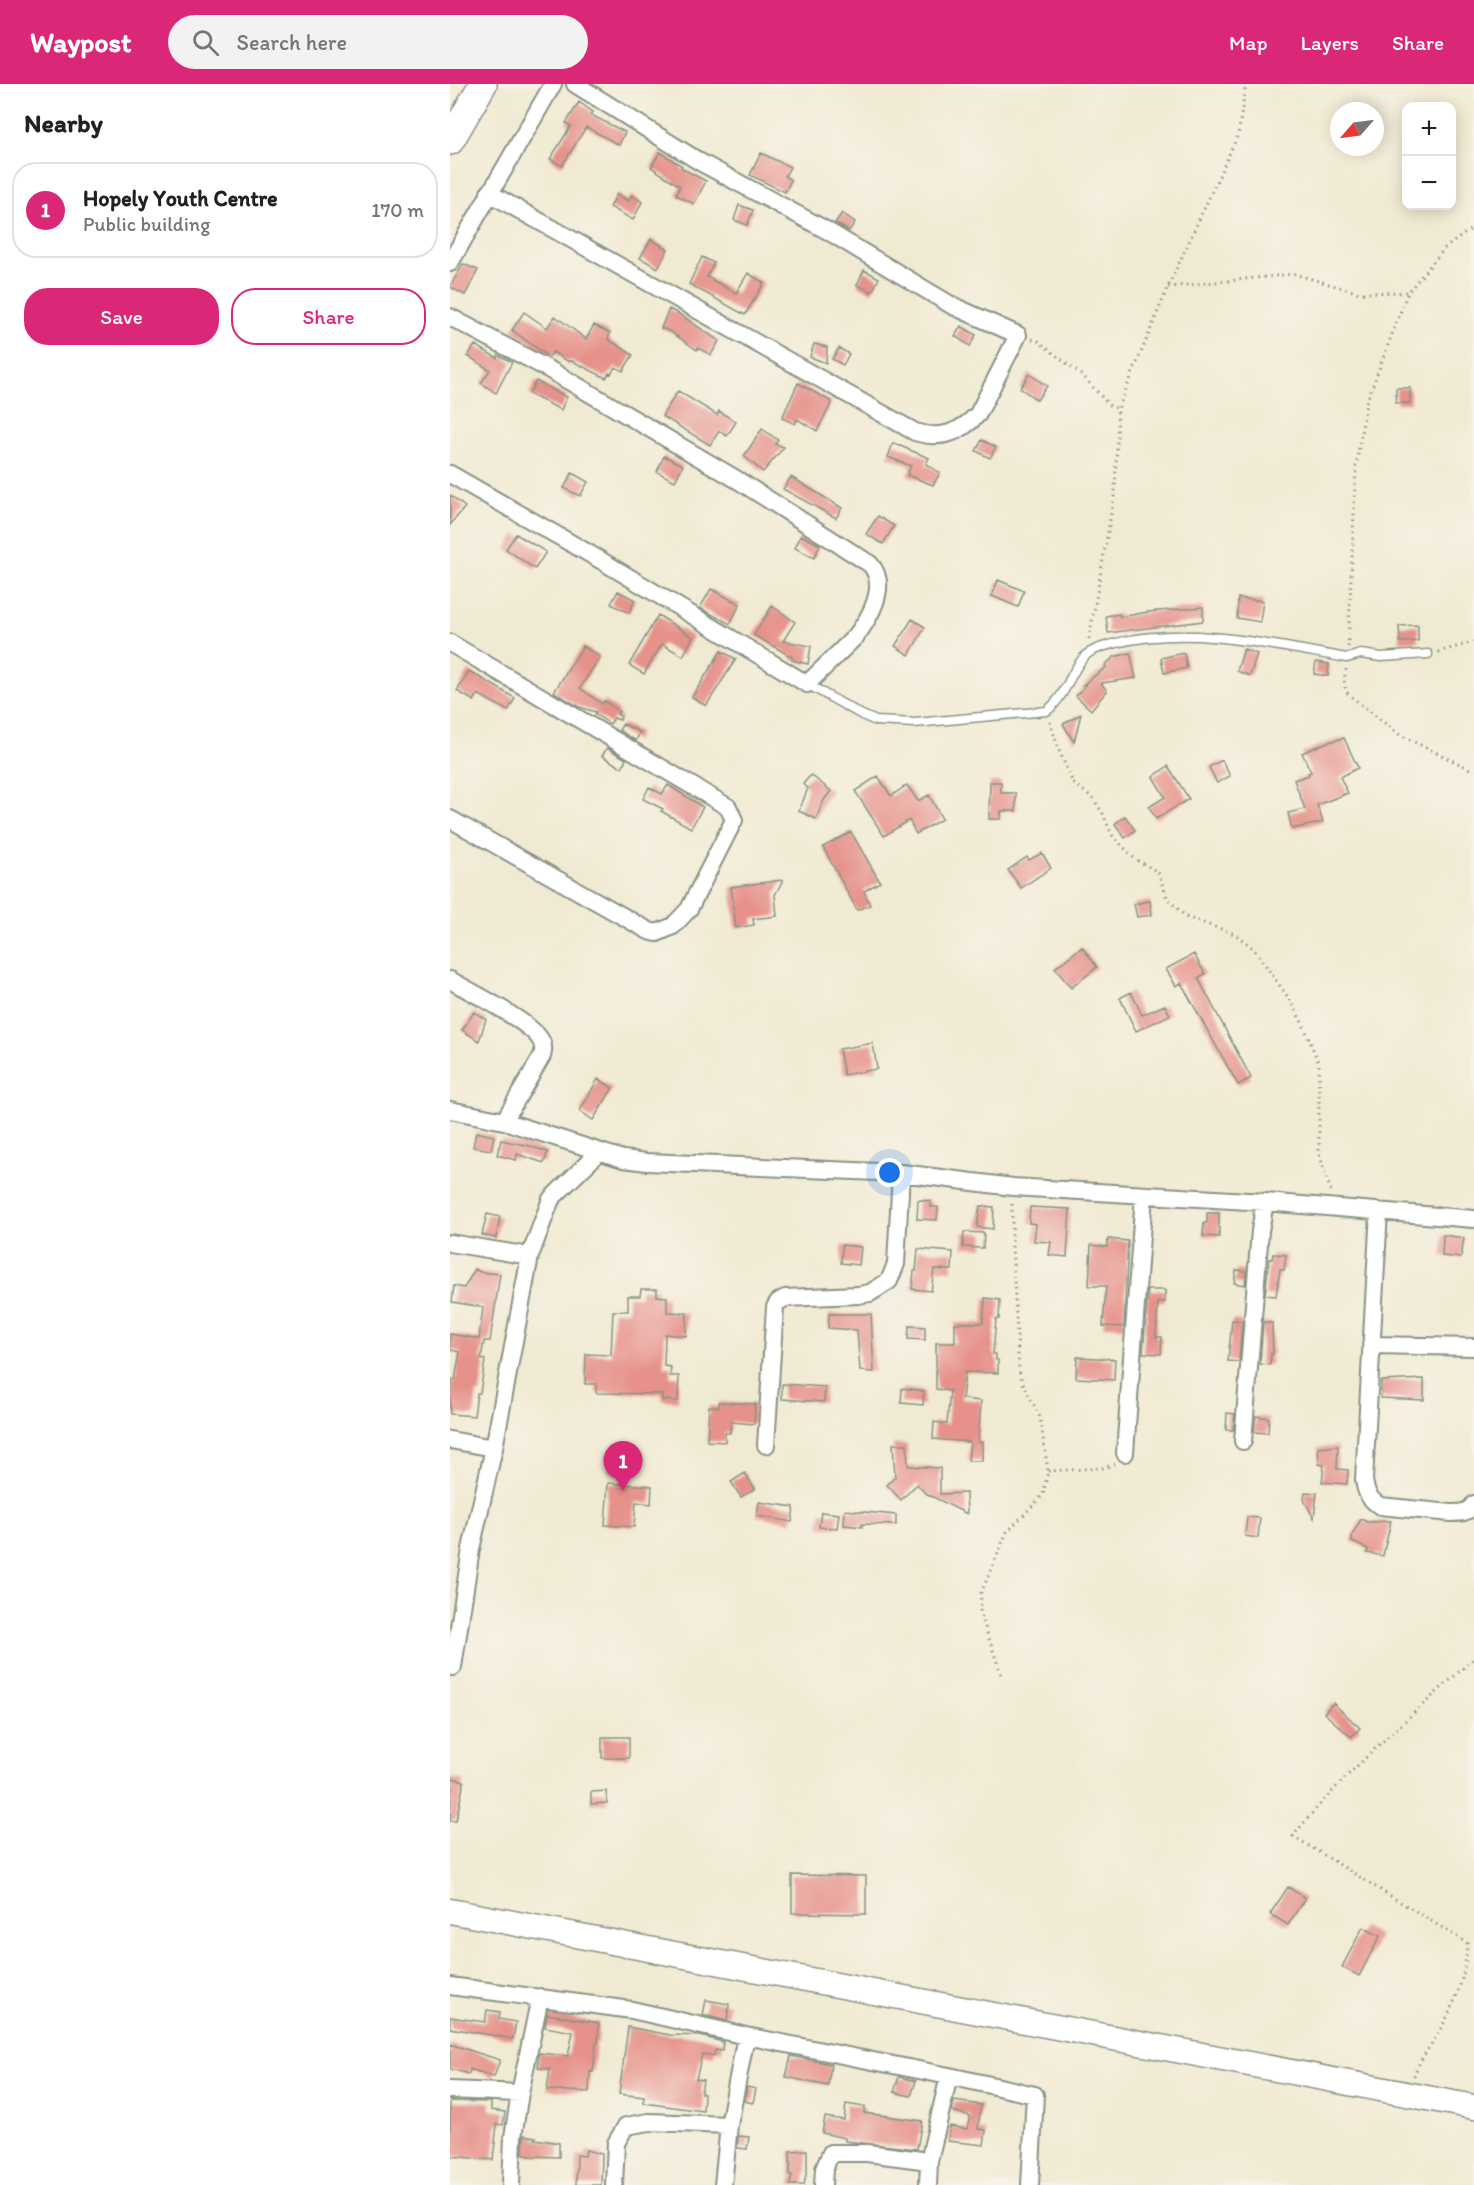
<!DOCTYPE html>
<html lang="en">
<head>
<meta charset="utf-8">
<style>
  :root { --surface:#fff; --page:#f2f2f2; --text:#202124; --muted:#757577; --line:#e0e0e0; --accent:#db2777 }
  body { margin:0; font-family:Itim,sans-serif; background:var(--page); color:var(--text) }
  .controls { position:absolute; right:18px; top:18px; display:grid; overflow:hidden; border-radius:12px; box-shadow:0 3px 15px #0003 }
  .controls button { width:54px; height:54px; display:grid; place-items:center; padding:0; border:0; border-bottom:2px solid var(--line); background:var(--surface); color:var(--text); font:30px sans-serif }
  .compass { position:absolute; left:880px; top:18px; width:54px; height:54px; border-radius:50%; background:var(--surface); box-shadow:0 3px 15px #0003; rotate:242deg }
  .you { position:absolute; left:440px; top:1089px; width:21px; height:21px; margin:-15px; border:4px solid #fff; border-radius:50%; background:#1a73e8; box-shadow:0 0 0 9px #1a73e833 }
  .badge { display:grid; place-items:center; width:39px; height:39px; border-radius:50%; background:var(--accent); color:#fff; font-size:20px; font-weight:700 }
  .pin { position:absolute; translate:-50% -50px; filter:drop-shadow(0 2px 3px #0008) }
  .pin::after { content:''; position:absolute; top:32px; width:21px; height:18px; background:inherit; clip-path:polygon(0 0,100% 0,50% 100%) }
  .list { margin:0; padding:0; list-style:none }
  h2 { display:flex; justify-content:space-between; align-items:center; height:78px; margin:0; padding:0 24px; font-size:26px }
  h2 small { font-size:20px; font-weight:400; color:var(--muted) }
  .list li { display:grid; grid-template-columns:39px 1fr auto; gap:18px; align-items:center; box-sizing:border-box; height:96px; margin:0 12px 12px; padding:0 12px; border:2px solid var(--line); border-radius:24px }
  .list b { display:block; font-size:22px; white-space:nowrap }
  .list p { margin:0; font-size:20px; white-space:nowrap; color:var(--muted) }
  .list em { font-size:20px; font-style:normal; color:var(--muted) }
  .actions { display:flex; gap:12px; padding:18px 24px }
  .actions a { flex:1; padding:14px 0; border:2px solid var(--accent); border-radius:24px; text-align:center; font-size:21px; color:var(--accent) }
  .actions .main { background:var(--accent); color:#fff }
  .icon { flex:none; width:33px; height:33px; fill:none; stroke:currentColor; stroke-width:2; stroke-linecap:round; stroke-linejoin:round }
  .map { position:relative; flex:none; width:1024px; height:2101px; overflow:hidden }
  header { display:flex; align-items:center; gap:36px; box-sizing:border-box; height:84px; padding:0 30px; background:var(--accent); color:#fff }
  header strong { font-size:28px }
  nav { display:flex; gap:33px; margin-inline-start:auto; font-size:21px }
  .search { width:420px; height:54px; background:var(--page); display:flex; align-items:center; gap:15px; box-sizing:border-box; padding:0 21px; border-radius:33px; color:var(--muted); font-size:22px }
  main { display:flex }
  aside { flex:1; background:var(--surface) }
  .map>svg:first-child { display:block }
  .building { fill:#e6918a }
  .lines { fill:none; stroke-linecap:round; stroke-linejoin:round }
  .lane-casing { stroke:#889484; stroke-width:11 }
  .street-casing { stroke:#889484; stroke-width:20 }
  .secondary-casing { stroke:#889484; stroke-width:27 }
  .primary-casing { stroke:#889484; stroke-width:30 }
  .path { stroke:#889484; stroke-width:3; stroke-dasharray:1.5 4.5; stroke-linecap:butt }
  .lane { stroke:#fff; stroke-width:8 }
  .street { stroke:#fff; stroke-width:16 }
  .secondary { stroke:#fff; stroke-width:24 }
  .primary { stroke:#fff; stroke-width:27 }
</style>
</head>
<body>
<header>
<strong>Waypost</strong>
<div class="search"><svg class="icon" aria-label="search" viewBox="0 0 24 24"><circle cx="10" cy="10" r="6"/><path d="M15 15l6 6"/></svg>Search here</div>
<nav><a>Map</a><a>Layers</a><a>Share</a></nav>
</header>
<main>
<aside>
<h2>Nearby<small></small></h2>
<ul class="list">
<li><span class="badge">1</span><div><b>Hopely Youth Centre</b><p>Public building</p></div><em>170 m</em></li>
</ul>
<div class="actions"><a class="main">Save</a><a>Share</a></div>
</aside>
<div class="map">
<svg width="1024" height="2101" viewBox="0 0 1024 2101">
  <rect width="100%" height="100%" fill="#f7f3e8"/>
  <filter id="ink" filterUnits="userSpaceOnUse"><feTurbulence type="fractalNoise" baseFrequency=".0167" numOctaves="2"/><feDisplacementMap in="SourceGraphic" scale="12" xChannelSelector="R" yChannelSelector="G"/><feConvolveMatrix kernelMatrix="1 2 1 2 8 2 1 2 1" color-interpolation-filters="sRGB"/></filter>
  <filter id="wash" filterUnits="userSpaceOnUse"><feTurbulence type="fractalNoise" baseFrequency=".008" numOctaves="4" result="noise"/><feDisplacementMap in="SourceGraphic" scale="24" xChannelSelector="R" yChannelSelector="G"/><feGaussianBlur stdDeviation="1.35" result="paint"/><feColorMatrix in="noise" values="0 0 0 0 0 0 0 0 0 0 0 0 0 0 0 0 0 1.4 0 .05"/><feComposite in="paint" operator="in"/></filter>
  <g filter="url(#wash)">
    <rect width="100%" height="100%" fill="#f1ead3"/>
    <g id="blocks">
      <path class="building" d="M129 18 143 28 141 31 175 48 169 61 136 43 112 82 100 75 121 42 116 39Z
        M210 68 232 82 231 84 256 97 244 120 226 111 230 102 201 83Z
        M311 69 340 83 335 92 341 96 335 108 300 91Z
        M167 110 178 117 182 111 192 118 183 136 160 123Z
        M289 121 303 126 297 141 284 136Z
        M392 129 405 138 399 147 385 139Z
        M201 155 218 165 208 184 190 174Z
        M252 173 264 179 257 193 286 209 298 189 314 199 295 231 239 200Z
        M13 180 28 186 15 211 0 203Z
        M414 186 429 194 422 208 407 201Z
        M219 225 229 230 269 257 261 271 248 264 247 266 221 248 211 244Z
        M74 228 97 244 105 232 136 255 144 241 160 249 158 255 183 271 173 287 165 283 161 290 159 289 156 294 120 276 119 278 103 268 99 273 62 246Z
        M511 242 526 251 520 262 505 252Z
        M364 260 377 263 376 279 360 273Z
        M25 261 47 274 48 271 62 278 46 309 31 299 40 286 18 272Z
        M389 264 399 270 393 281 382 275Z
        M579 290 597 302 587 316 570 304Z
        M86 297 117 313 111 326 79 310Z
        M348 299 382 318 367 347 347 335 345 340 332 334Z
        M946 304H960V319H946Z
        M228 307 267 331 269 327 286 338 277 352 269 347 260 361 212 332Z
        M312 345 328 356 325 360 334 363 313 388 294 372Z
        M532 356 546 363 540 374 526 367Z
        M443 359 479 374 476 380 490 389 483 401 457 391 461 382 438 373Z
        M214 372 233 381 225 397 207 388Z
        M122 389 138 398 130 412 114 404Z
        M341 393 392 424 386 434 333 405Z
        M0 411 15 423 0 441Z
        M428 432 444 442 433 460 416 450Z
        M66 450 96 468 85 485 56 465Z
        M351 451 370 461 364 474 345 464Z
        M548 496 574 507 568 523 542 512Z
        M261 505 290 520 280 540 250 524Z
        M168 507 185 516 179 529 161 520Z
        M788 514 813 517 810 538 787 534Z
        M322 522 345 538 333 557 361 562 358 580 342 576V573L304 551Z
        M753 523V537L658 549 656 532 669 530 670 533 698 528Z
        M208 531 243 553 233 572 212 560 194 590 179 581Z
        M462 535 475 543 459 571 445 562Z
        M968 541V557L950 558 949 542Z
        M133 562 150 573 130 604 152 620 154 617 169 627 167 630 171 633 170 636 164 634 160 640 145 630 146 628 129 623 104 608Z
        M794 565 807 570 800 592 787 587Z
        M271 567 286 575 256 622 242 613Z
        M680 569 686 594 651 599 657 607 641 626 626 612 636 601H633L656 583 655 581 664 573Z
        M734 569 737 584 714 589 711 574Z
        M866 578 879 580 878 592 864 590Z
        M19 587 65 614 58 627 28 610 24 617 7 607Z
        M631 630 624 658 613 640Z
        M173 640 190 648 186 657 169 646Z
        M894 654 908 684 890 693 898 709 867 721 873 738 842 745 838 729 855 725 844 696 859 691 858 689 861 688 852 669 875 659Z
        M157 664 176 675 172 684 152 672Z
        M772 676 780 692 767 699 759 683Z
        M718 682 739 715 706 735 699 723 715 713 703 693Z
        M361 691 381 707 374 716 366 735 349 727 358 704 353 700Z
        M428 692 441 712 457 701 468 717 479 711 492 735 466 750 459 736 434 752 405 707Z
        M540 698H551V709H566V727H551V735H539Z
        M218 701 253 723 241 744 211 727 213 725 193 715 199 703 212 710Z
        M675 732 685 746 675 754 665 740Z
        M401 748 430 798 414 807 420 821 407 826 373 763Z
        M592 769 601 784 571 804 558 786 577 773 579 776Z
        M333 796 325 811 327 832 303 835 304 841 286 844 281 803Z
        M700 817 702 831 687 833 684 820Z
        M632 863 647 883 621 904 605 884Z
        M744 870 755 890 748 894 801 994 788 1001 731 899 726 902 716 885Z
        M681 908 692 931 715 921 720 931 686 947 670 914Z
        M24 928 36 935 29 957 12 946Z
        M423 959 427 985 394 991 389 965Z
        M148 995 163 1004 143 1036 130 1027Z
        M26 1048 44 1052 41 1066 23 1063Z
        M51 1056 80 1062 98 1068 94 1079 67 1070 66 1076 47 1071Z
        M468 1116 481 1117V1123H488L487 1136 467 1135Z
        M530 1122 544 1123 543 1145 527 1143Z
        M580 1123 620 1125 617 1173 599 1171 601 1158 584 1157 586 1140 579 1139Z
        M757 1129H769V1153L753 1152 754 1139H757Z
        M37 1130 50 1133 46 1154 32 1151Z
        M514 1148 534 1149 533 1164 513 1163Z
        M993 1151 1014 1154 1011 1174 992 1172Z
        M658 1155 678 1157 674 1243 653 1242 656 1202H639L641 1161 657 1163Z
        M392 1161 411 1163 409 1181 391 1179Z
        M468 1165 503 1168 502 1186 484 1185 481 1207 462 1205 464 1187H466Z
        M823 1170 836 1171 834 1186 830 1185 826 1212 815 1211 819 1175H822Z
        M25 1185 30 1188 50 1190 40 1257H34L31 1275 35 1276 30 1309H27L24 1332 0 1330V1310L3 1296H5L10 1268 0 1266V1250L29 1255 33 1223 2 1218 4 1202 14 1204Z
        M786 1186 796 1187 795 1201 784 1199Z
        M191 1205H207V1212L217 1213V1228L237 1229 236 1252 215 1250 214 1282 221 1283 220 1292H229L228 1317 212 1316V1310L146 1309V1300H135L136 1270 161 1271 163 1227H178V1212H190Z
        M698 1206H715V1218H708L706 1253H712L711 1270 693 1269Z
        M535 1214 550 1216 549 1235H546L543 1270H546V1276H548V1289L515 1288 512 1315 531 1317 528 1358H532V1377H518L520 1358 483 1355 484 1338 497 1340 500 1307 486 1305V1259H505V1239H533Z
        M379 1230H421L424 1288 410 1287 407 1246 378 1244Z
        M782 1236 792 1237 789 1278 778 1277Z
        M813 1238 822 1239 823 1270H821L820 1281 810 1280Z
        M459 1242 475 1243V1256L458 1255Z
        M627 1273 665 1275 664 1296 626 1294Z
        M974 1295V1316L931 1314V1297Z
        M332 1300 375 1303 374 1318 332 1315Z
        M452 1304 474 1307 473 1321 451 1319Z
        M269 1318 305 1320 304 1340 281 1338 280 1349H275V1358L257 1357 259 1322 269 1323Z
        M777 1329 785 1330 783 1346H776Z
        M806 1332 819 1334 818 1349 804 1348Z
        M443 1360H457L458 1382 490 1384V1410L516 1409 517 1430 475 1409 467 1400 451 1416 437 1401 445 1393Z
        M888 1362 887 1385 898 1386 897 1400 872 1398 874 1381 869 1380 868 1364Z
        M160 1370 190 1372 189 1386 159 1388Z
        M295 1389 305 1405 291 1413 281 1398Z
        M158 1399 202 1402 201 1420 186 1418 184 1443 155 1441Z
        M855 1408 867 1409 864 1434 854 1416Z
        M309 1418 344 1423 342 1438 307 1432Z
        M395 1426 446 1431V1441L412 1440V1443L394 1441Z
        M371 1428 389 1430 387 1444 369 1443Z
        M797 1433 810 1434 808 1454 795 1452Z
        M911 1435 917 1438 941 1437 933 1472 917 1469 918 1465 902 1458V1452Z
        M883 1619 910 1644 901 1653 874 1629Z
        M152 1653H179V1674H152Z
        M2 1694 14 1697 6 1737H0Z
        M156 1707 157 1719 141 1720V1708Z
        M342 1791 416 1792V1830L342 1829Z
        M838 1803 855 1814 838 1841 820 1830Z
        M913 1843 930 1852 909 1892 892 1883Z
        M256 1916 279 1920 277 1937 253 1931Z
        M37 1926 50 1928 49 1935 66 1938 63 1955 0 1944V1933L35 1938Z
        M97 1930 149 1939 148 1959H146L143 1988 140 1987 139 2008 97 2006 100 1985 88 1984 89 1969 118 1972 123 1948 95 1943Z
        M178 1943 220 1951 250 1952 273 1958 272 1967 265 1966 264 1972 252 1970 246 1995 253 1996 251 2009 254 2010 253 2027 194 2019V2013L169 2010Z
        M0 1960 50 1976 44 1993 20 1985 19 1990 0 1985Z
        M341 1972 381 1980 378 2002 336 1993Z
        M449 1993 466 1997 461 2012 444 2008Z
        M297 2003 306 2005 303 2019 294 2017Z
        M0 2017 41 2018V2026L55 2028 53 2041 47 2040 43 2076 0 2072Z
        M504 2017 531 2021 528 2045 536 2046 534 2061 498 2057 500 2042 517 2045 520 2032 502 2027Z
        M396 2020 415 2023 414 2029 472 2037 467 2065 395 2057V2054L372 2049 375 2033 394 2036Z
        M74 2051 86 2053 85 2055 109 2059V2073L79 2072 73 2069Z
        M288 2052 299 2053 297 2065 287 2064Z
        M136 2066 152 2070 151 2101H126L127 2071 135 2072Z
        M357 2066V2085L354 2101H340L342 2091H340V2067Z"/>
    </g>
  </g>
  <g filter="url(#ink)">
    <use href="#blocks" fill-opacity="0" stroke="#889484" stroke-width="1.5"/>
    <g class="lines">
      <defs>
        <path id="lane" d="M357 600 412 631 426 637 465 639 597 627C618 610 620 586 636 571 644 564 656 562 666 559 742 541 821 561 897 574L911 570 931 573 978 570"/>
        <path id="street" d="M39 109 465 348C491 356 510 349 528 330L568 251 501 221 376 146 250 78 125 0
          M0 179 103 0
          M0 233 100 286 286 395 420 480C439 501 420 533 406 552L357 600 152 477 0 390
          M0 559 278 723 284 736 239 825 223 842 207 849 199 847 0 735
          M0 896C21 908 79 937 90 955 94 961 94 966 92 972L54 1037
          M0 1026 54 1037 173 1075 197 1078 451 1089 563 1103 815 1118 1024 1135
          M929 1127 914 1396C916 1409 919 1415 930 1422L1001 1429C1011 1429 1018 1429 1024 1420
          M0 1159 80 1172
          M921 1261 1024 1263
          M0 1356 44 1364
          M793 1357 810 1147 815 1118
          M316 1361 325 1223 328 1218 335 1214 408 1211 420 1209 439 1197 446 1180 451 1089
          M675 1369 694 1111
          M3 1583 21 1465 44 1364 80 1172 101 1115 149 1068
          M0 1902 182 1926 296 1952 499 1992 585 2011 580 2101
          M0 2006 70 2009
          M61 2101 63 2053 70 2009 90 1913
          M164 2101 166 2059 176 2042 199 2038 279 2041
          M273 2101 279 2041 296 1952
          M373 2101 374 2085 381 2069H417L479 2077
          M478 2101 479 2077 499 1992"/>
        <path id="secondary" d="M0 1827 1024 2023"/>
        <path id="primary" d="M0 57 33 0"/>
      </defs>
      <use href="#lane" class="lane-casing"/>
      <use href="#street" class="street-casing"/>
      <use href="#secondary" class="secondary-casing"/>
      <use href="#primary" class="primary-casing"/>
      <path class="path" d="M718 203 844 190 910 209 958 208
        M582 255 588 257 634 293 659 321 668 325
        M639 555 665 407 668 325 718 203 788 51 796 0
        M898 563 906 382 916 319 958 208 995 164 1024 143
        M988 568 1024 558
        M896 585C894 595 893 603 899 611L950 651 1024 687
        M600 638 610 669 623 699 643 714 653 730 662 751 685 775 708 788 717 814 736 833 785 850 804 865 840 916 853 940 869 980V1069L881 1108
        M598 1387 654 1384 664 1380
        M551 1590 530 1528 531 1509 557 1448 593 1411 598 1387 590 1333 574 1302 569 1287 562 1161V1118
        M964 1992C968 1979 976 1968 984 1956 1003 1925 1016 1896 1017 1859L843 1752C898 1684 961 1633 1024 1574"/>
      <use href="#lane" class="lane"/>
      <use href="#street" class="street"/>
      <use href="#secondary" class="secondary"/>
      <use href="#primary" class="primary"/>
    </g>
  </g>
</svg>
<div class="controls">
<button>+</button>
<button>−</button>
</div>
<svg class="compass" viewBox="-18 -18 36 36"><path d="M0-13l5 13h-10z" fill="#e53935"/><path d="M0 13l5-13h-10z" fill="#757577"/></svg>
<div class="you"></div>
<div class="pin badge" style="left:173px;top:1407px">1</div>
</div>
</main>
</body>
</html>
